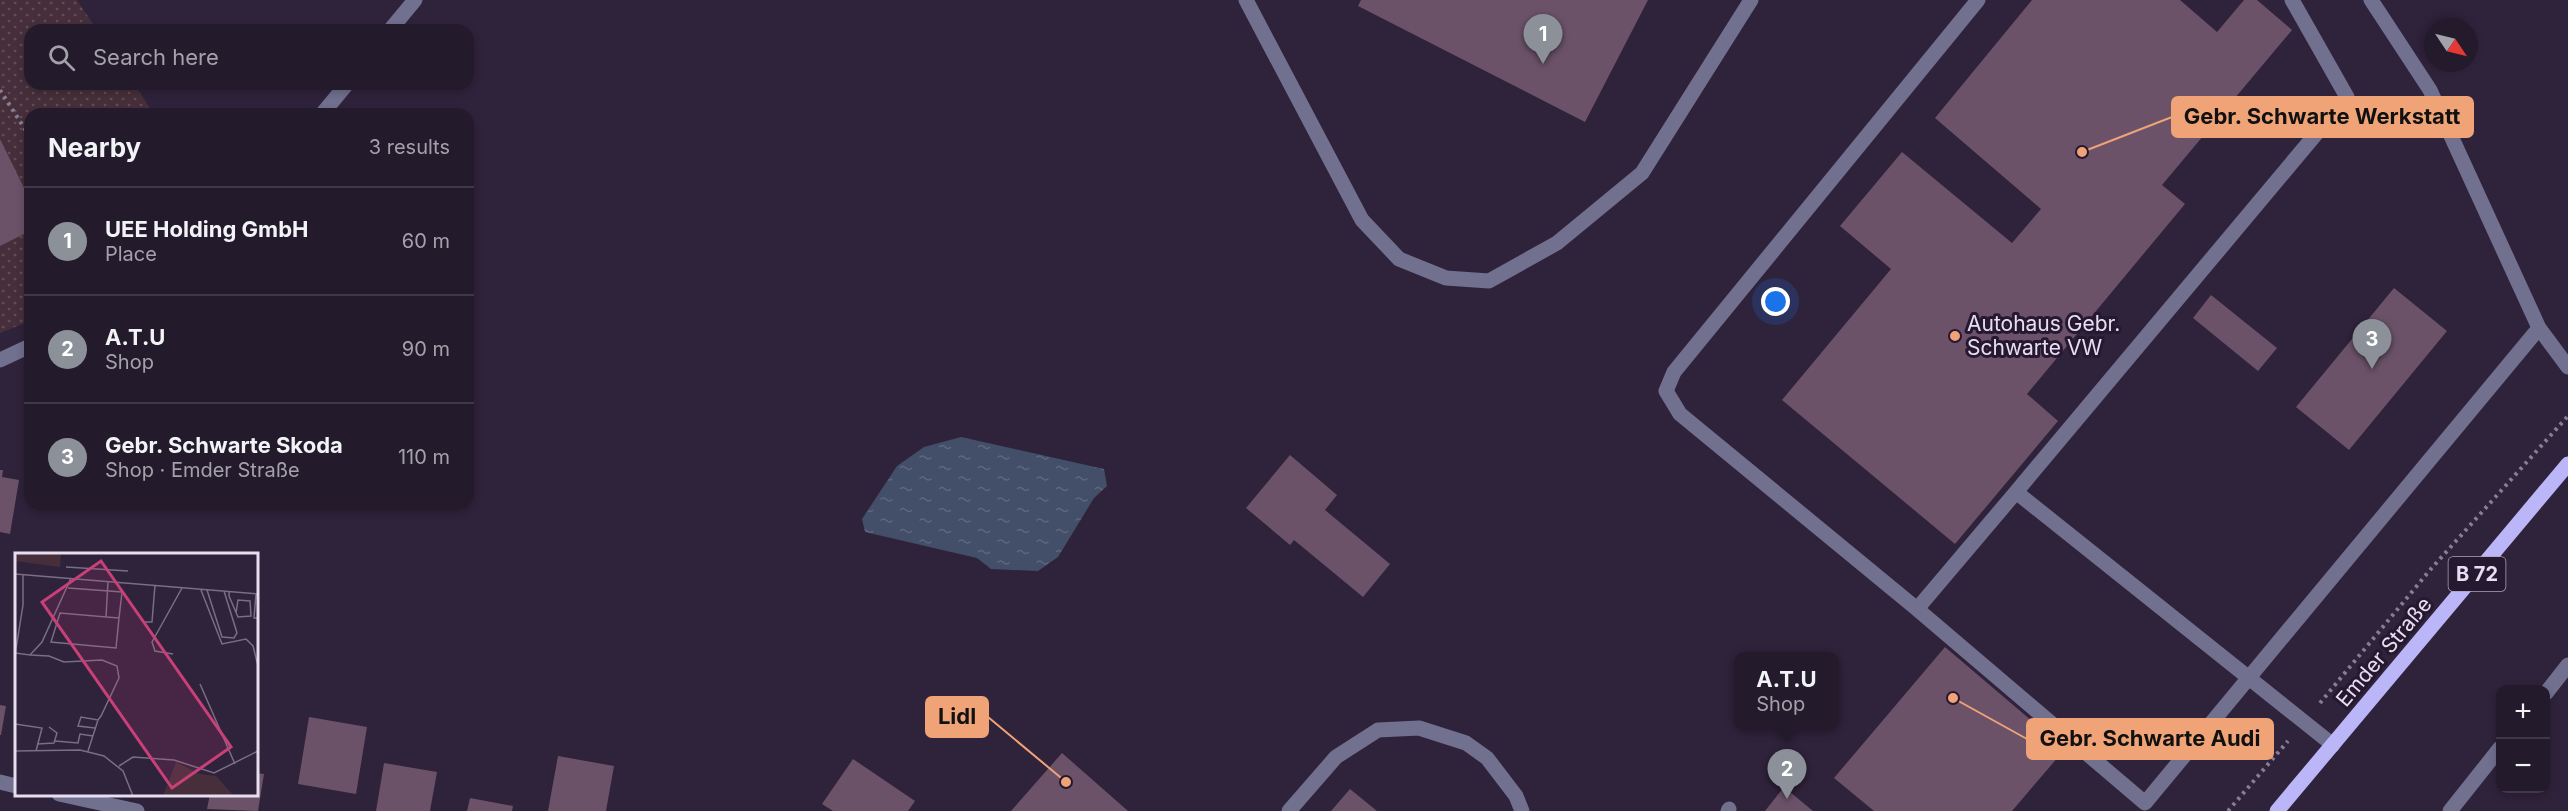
<!DOCTYPE html>
<html lang="en">
<head>
<meta charset="utf-8">
<style>
  :root { --surface:#231a2c; --page:#2b2334; --text:#f1f3f6; --muted:#a3a1a9; --line:#403848; --accent:#8c9099 }
  body { margin:0; font-family:Inter,sans-serif; background:var(--page); color:var(--text) }
  .controls { position:absolute; right:18px; bottom:18px; display:grid; overflow:hidden; border-radius:12px; box-shadow:0 3px 9px #0003 }
  .controls button { width:54px; height:54px; display:grid; place-items:center; padding:0; border:0; border-bottom:2px solid var(--line); background:var(--surface); color:var(--text); font:30px sans-serif }
  .compass { position:absolute; left:2424px; top:18px; width:54px; height:54px; border-radius:50%; background:var(--surface); box-shadow:0 3px 9px #0003; rotate:125deg }
  .you { position:absolute; left:1776px; top:302px; width:21px; height:21px; margin:-15px; border:4px solid #fff; border-radius:50%; background:#1a73e8; box-shadow:0 0 0 9px #1a73e833 }
  .badge { display:grid; place-items:center; width:39px; height:39px; border-radius:50%; background:var(--accent); color:#fff; font-size:20px; font-weight:700 }
  .pin { position:absolute; translate:-50% -50px; filter:drop-shadow(0 2px 3px #0008) }
  .pin::after { content:''; position:absolute; top:32px; width:21px; height:18px; background:inherit; clip-path:polygon(0 0,100% 0,50% 100%) }
  .popup { position:absolute; left:1734px; top:652px; width:105px; height:78px; box-sizing:border-box; display:grid; place-content:center; border-radius:12px; background:var(--surface); filter:drop-shadow(0 2px 4px #0005); font-size:20px; white-space:nowrap; color:var(--muted) }
  .popup b { font-size:22px; color:var(--text) }
  .popup::after { content:''; position:absolute; left:50%; top:100%; margin-left:-12px; border:12px solid transparent; border-top-color:var(--surface) }
  .list { margin:0; padding:0; list-style:none }
  h2 { display:flex; justify-content:space-between; align-items:center; height:78px; margin:0; padding:0 24px; font-size:26px }
  h2 small { font-size:20px; font-weight:400; color:var(--muted) }
  .list li { display:grid; grid-template-columns:39px 1fr auto; gap:18px; align-items:center; box-sizing:border-box; height:108px; padding:0 24px; border-top:2px solid var(--line) }
  .list b { display:block; font-size:22px; white-space:nowrap }
  .list p { margin:0; font-size:20px; white-space:nowrap; color:var(--muted) }
  .list em { font-size:20px; font-style:normal; color:var(--muted) }
  .icon { flex:none; width:33px; height:33px; fill:none; stroke:currentColor; stroke-width:2; stroke-linecap:round; stroke-linejoin:round }
  .map { position:relative; flex:none; width:2568px; height:811px; overflow:hidden }
  .search { position:absolute; background:var(--surface); box-shadow:0 3px 9px #0003; left:24px; top:24px; width:450px; height:66px; display:flex; align-items:center; gap:15px; box-sizing:border-box; padding:0 21px; border-radius:18px; color:var(--muted); font-size:22px }
  .panel { position:absolute; background:var(--surface); box-shadow:0 3px 9px #0003; left:24px; top:108px; width:450px; height:402px; border-radius:18px }
  .map>svg:first-child { display:block }
  .park { fill:url(#park-dots) }
  .water { fill:url(#water-ripples) }
  .building { fill:#6b5269 }
  .lines { fill:none; stroke-linecap:round; stroke-linejoin:round }
  .path { stroke:#887e93; stroke-width:4; stroke-dasharray:3 4.5; stroke-linecap:butt }
  .minor { stroke:#71708f; stroke-width:15 }
  .major { stroke:#bab6f7; stroke-width:15 }
  .poi-dot { fill:#efa377; stroke:#251830; stroke-width:2 }
  .labels { text-anchor:middle; stroke-width:6; stroke-linejoin:round; paint-order:stroke }
  .shield { fill:#251830; stroke:#ada3b6; stroke-width:1.5 }
  .shield-label { font-size:20px; font-weight:bold; fill:#e7dff0 }
  .poi-label { font-size:21px; fill:#e7dff0; stroke:#251830; text-anchor:start }
  .street-label { font-size:21px; fill:#e7dff0; stroke:#251830 }
  .inset-road { fill:none; stroke:#796e83; stroke-width:1.5 }
  .view { fill:#c94079; fill-opacity:0.15; stroke:#c94079; stroke-width:3 }
  .inset-edge { fill:none; stroke:#e7dff0; stroke-width:3 }
  .leader { fill:none; stroke:#efa377; stroke-width:2 }
  .callout-dot { fill:#efa377; stroke:#251830; stroke-width:2 }
  .callout { fill:#efa377; stroke:#efa377; stroke-width:2 }
  .callout-label { font-size:22px; text-anchor:middle; font-weight:bold; fill:#111 }
</style>
</head>
<body>
<div class="map">
<svg width="2568" height="811" viewBox="0 0 2568 811">
  <defs>
    <pattern id="park-dots" width="8" height="8" patternUnits="userSpaceOnUse" patternTransform="scale(1.5)"><rect width="8" height="8" fill="#462f3a"/><path d="M2 2h.1M6 6h.1" fill="none" stroke="#614d57" stroke-width="1.8" stroke-linecap="round"/></pattern>
    <pattern id="water-ripples" width="26" height="14" patternUnits="userSpaceOnUse" patternTransform="scale(1.5)"><rect width="26" height="14" fill="#434e68"/><path d="M2 4q2-2 4 0t4 0M15 11q2-2 4 0t4 0" fill="none" stroke="#5e677e"/></pattern>
  </defs>
  <rect width="100%" height="100%" fill="#2f223b"/>
  <path class="park" d="M0 0H77L97 30H30V84H134L154 114H30V321L0 333Z"/>
  <path class="water" d="M961 437 1104 469 1107 486 1094 498 1058 557 1038 571 991 569 977 558 865 532 862 519 897 466 924 447Z"/>
  <path class="building" d="M1361 0H1648L1585 122 1358 6Z
    M2032 0H2180L2217 32 2244 0H2257L2292 30 2162 185 2185 204 2027 394 2058 421 1955 544 1782 400 1891 269 1840 226 1902 152 2012 243 2041 209 1935 118Z
    M0 139 30 200V231L0 246Z
    M2394 288 2447 331 2349 450 2296 407Z
    M2211 295 2277 348 2258 371 2193 318Z
    M1290 455 1337 495 1325 510 1390 564 1363 597 1294 540 1290 545 1246 508Z
    M0 470H3L2 477 19 480 10 534 0 532Z
    M1945 647 2065 749 2012 811H1874L1834 778Z
    M0 705 6 706 1 735H0Z
    M309 717 367 727 356 794 298 784Z
    M1062 753 1128 811H1011Z
    M558 756 614 766 606 811H548Z
    M853 759 915 801 908 811H833L822 804Z
    M384 763 437 772 430 811H376Z
    M256 773 264 774 258 811 207 809 210 794H256Z
    M1784 787 1813 811H1765Z
    M1350 789 1377 811H1331Z
    M470 798 513 806 512 811H467Z"/>
  <g class="lines">
    <path class="path" d="M0 90 30 137
      M2320 703 2430 570 2568 416
      M2228 811 2288 741"/>
    <path class="minor" d="M1246 0 1362 220 1399 259 1446 278 1489 281 1557 243 1642 173 1751 0
      M2292 0 2347 97 2016 492 2333 745
      M2371 0 2430 90 2539 328 2568 367
      M390 30 415 0
      M322 114 347 84
      M0 360 30 346
      M2016 492 1917 609 2145 803 2539 328
      M1917 609 1680 414 1666 391 1674 372 1978 0
      M2546 693 2568 665
      M0 782 16 786
      M59 794 137 811
      M1289 811 1336 757 1378 730 1419 728 1466 743 1487 758 1516 796 1522 811
      M1728 811 1729 809
      M2450 811 2500 748"/>
    <path class="major" d="M2277 811 2568 464"/>
  </g>
  <circle class="poi-dot" cx="1955" cy="336" r="6"/>
  <g class="labels">
    <rect class="shield" x="2448.5" y="557" width="57" height="34" rx="4.5"/>
    <g class="shield-label">
      <text x="2477" y="581">B 72</text>
    </g>
    <g class="poi-label">
      <text x="1967" y="331">Autohaus Gebr.<tspan x="1967" dy="24">Schwarte VW</tspan></text>
    </g>
    <g class="street-label">
      <text transform="translate(2384 652) rotate(-50)" y="7">Emder Straße</text>
    </g>
  </g>
  <g transform="translate(15 553)">
    <rect width="243" height="243" fill="#2f223b"/>
    <path d="M0 0H46L45 14 0 8Z" fill="#462f3a"/>
    <path d="M161 209 185 221 201 223 219 243H148Z" fill="#462f3a"/>
    <path class="inset-road" d="M51 14 113 18M0 21 243 41M93 28 91 64 45 60 36 89 101 95 104 65M53 35 107 39 104 65 91 64M186 37 207 91 231 86 238 93 243 113M192 37 207 84 219 85 222 80 209 38M214 39V43L223 64 236 63 235 48 223 47 221 60M241 41 239 65H243M128 69H137L140 32M0 100 15 102 27 89 56 25M158 101 140 98 137 89 167 35M0 102 8 52V22M15 102 34 103 49 109 87 107 102 113 104 125 86 163 83 167 66 164 63 173 80 175M185 131 220 211M0 171 27 175 21 198M40 188 63 190 65 181 78 183M22 191 39 190 42 180 34 174M0 198 65 197 89 203 108 218 118 243M73 198 83 167M104 213 118 204 159 207 199 220 243 198"/>
    <path class="view" d="M86 8 216 194 157 235 27 49Z"/>
    <rect width="243" height="243" class="inset-edge"/>
  </g>
  <path class="leader" d="M2082 152L2172 117M1066 782L988 717M1953 698L2027 739"/>
  <g class="callout-dot">
    <circle cx="2082" cy="152" r="6"/>
    <circle cx="1066" cy="782" r="6"/>
    <circle cx="1953" cy="698" r="6"/>
  </g>
  <g class="callout">
    <rect x="2172" y="97" width="301" height="40" rx="6"/>
    <rect x="926" y="697" width="62" height="40" rx="6"/>
    <rect x="2027" y="719" width="246" height="40" rx="6"/>
  </g>
  <g class="callout-label">
    <text x="2322" y="124">Gebr. Schwarte Werkstatt</text>
    <text x="957" y="724">Lidl</text>
    <text x="2150" y="746">Gebr. Schwarte Audi</text>
  </g>
</svg>
<div class="controls">
<button>+</button>
<button>−</button>
</div>
<svg class="compass" viewBox="-18 -18 36 36"><path d="M0-13l5 13h-10z" fill="#e53935"/><path d="M0 13l5-13h-10z" fill="#a3a1a9"/></svg>
<div class="you"></div>
<div class="pin badge" style="left:1543px;top:64px">1</div>
<div class="pin badge" style="left:1787px;top:799px">2</div>
<div class="popup"><b>A.T.U</b>Shop</div>
<div class="pin badge" style="left:2372px;top:369px">3</div>
<div class="search"><svg class="icon" aria-label="search" viewBox="0 0 24 24"><circle cx="10" cy="10" r="6"/><path d="M15 15l6 6"/></svg>Search here</div>
<section class="panel">
<h2>Nearby<small>3 results</small></h2>
<ul class="list">
<li><span class="badge">1</span><div><b>UEE Holding GmbH</b><p>Place</p></div><em>60 m</em></li>
<li><span class="badge">2</span><div><b>A.T.U</b><p>Shop</p></div><em>90 m</em></li>
<li><span class="badge">3</span><div><b>Gebr. Schwarte Skoda</b><p>Shop · Emder Straße</p></div><em>110 m</em></li>
</ul>
</section>
</div>
</body>
</html>
